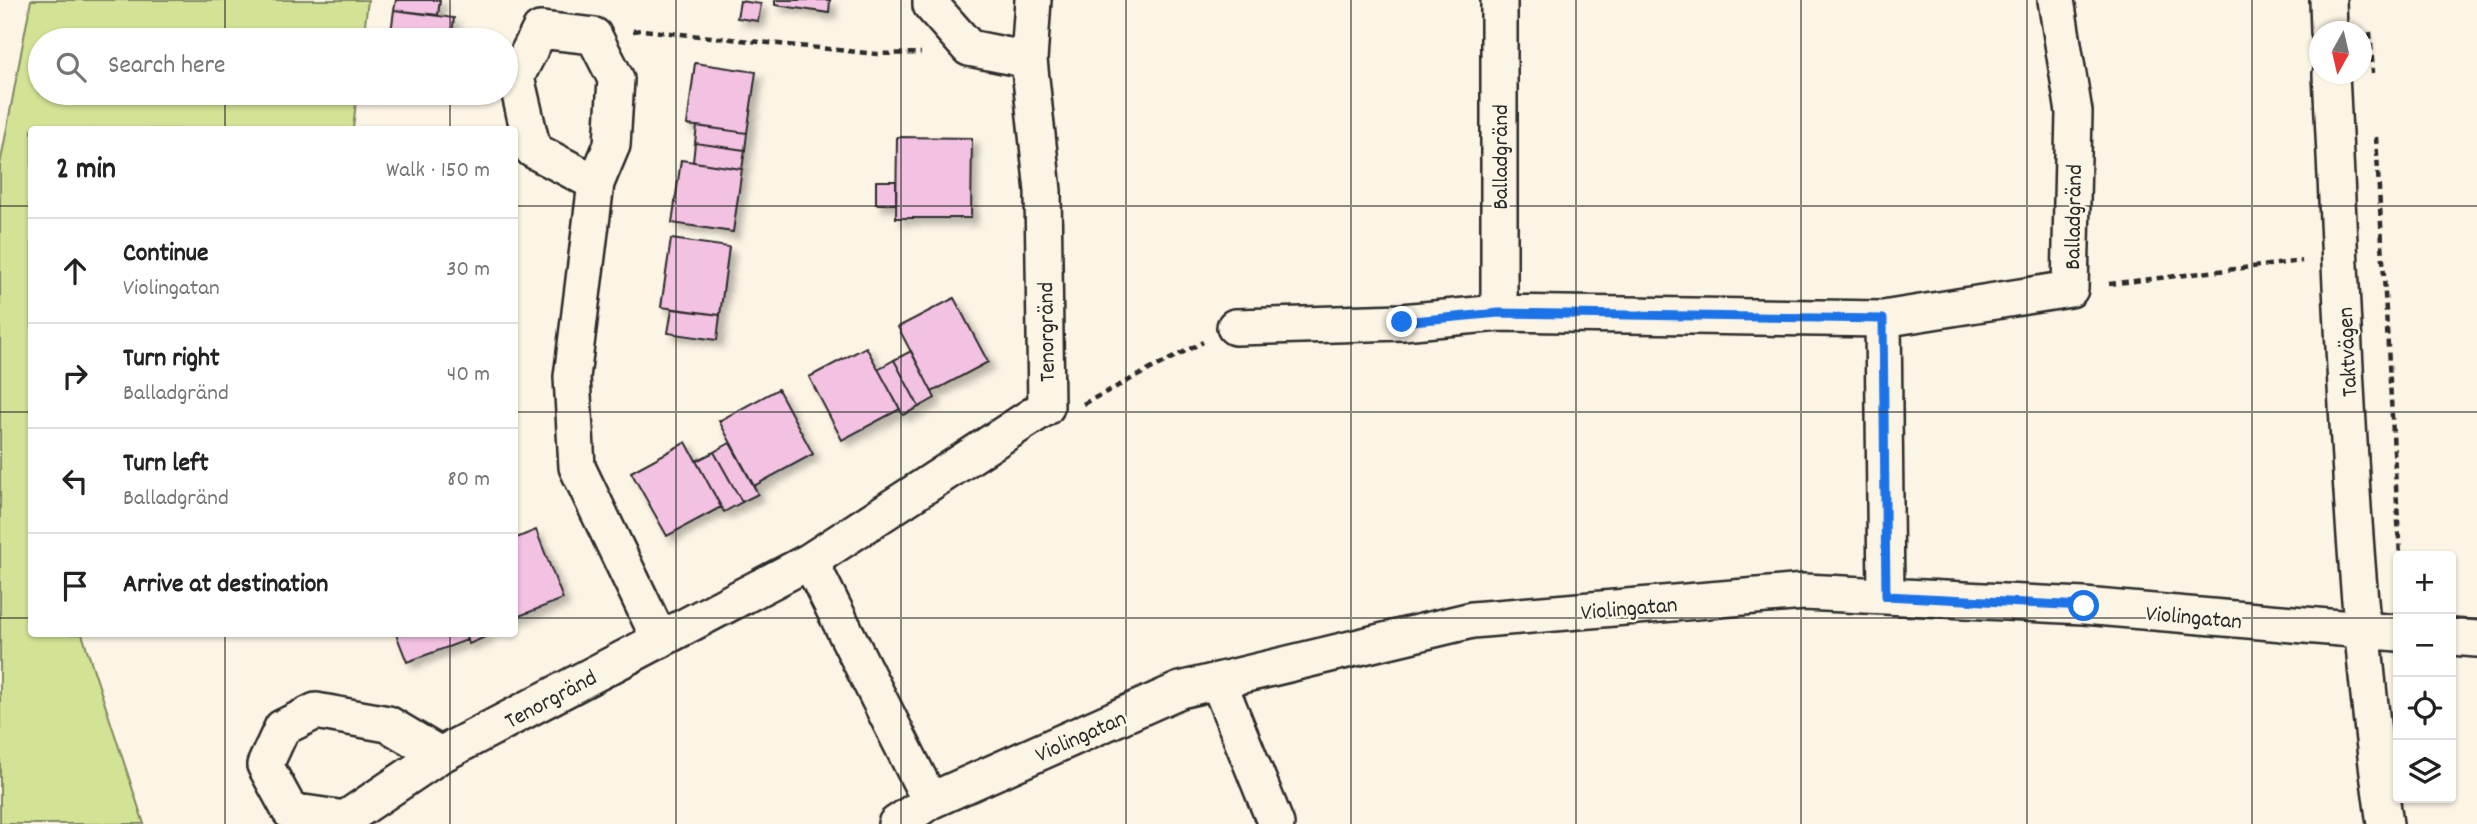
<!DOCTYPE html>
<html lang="en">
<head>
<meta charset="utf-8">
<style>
  :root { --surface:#fff; --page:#f6f6f6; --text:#222; --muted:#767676; --line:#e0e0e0 }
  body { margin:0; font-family:Dekko,sans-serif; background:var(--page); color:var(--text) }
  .controls { position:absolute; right:21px; bottom:21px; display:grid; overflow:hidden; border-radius:7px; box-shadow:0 2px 5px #0004 }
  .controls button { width:63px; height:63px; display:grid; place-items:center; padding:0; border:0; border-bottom:2px solid var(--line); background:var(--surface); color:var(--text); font:35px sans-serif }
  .compass { position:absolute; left:2309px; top:21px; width:63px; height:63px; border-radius:50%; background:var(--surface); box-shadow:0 2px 5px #0004; rotate:188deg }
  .stop { position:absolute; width:21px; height:21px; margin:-16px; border:5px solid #1a73e8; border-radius:50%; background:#fff }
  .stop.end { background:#1a73e8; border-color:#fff; box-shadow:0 2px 7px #0008 }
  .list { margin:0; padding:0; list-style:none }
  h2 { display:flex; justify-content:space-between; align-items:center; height:91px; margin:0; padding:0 28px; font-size:30px }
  h2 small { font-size:23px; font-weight:400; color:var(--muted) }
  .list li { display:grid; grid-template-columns:46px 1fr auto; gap:21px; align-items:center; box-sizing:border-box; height:105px; padding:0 28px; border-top:2px solid var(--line) }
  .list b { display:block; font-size:26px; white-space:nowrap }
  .list p { margin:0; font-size:23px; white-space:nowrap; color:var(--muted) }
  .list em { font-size:23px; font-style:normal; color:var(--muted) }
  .icon { flex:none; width:38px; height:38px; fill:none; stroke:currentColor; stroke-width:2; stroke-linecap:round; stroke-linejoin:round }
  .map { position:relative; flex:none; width:2477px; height:824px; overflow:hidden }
  .search { position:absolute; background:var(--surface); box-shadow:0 2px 5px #0004; left:28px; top:28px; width:490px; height:77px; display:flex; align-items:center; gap:18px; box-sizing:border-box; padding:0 24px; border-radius:38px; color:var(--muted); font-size:26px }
  .panel { position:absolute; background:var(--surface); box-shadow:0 2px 5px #0004; left:28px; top:126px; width:490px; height:511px; border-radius:7px }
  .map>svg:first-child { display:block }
  .green { fill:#d2e396; stroke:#7e8760; stroke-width:2 }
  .building { fill:#f3c2e3; stroke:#2b2b2b; stroke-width:2; filter:url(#shadow) }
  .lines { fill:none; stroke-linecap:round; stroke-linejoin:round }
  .minor-casing { stroke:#2b2b2b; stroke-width:40 }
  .path { stroke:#2b2b2b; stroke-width:4.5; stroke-dasharray:7 5; stroke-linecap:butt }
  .minor { stroke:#fcf5e5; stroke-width:35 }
  .route { stroke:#1a73e8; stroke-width:9 }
  .grid { fill:none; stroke:#2b2b2b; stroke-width:2; stroke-opacity:0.55 }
  .labels { text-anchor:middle; stroke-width:5; stroke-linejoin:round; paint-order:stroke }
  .street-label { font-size:23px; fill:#2b2b2b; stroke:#fcf5e5 }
</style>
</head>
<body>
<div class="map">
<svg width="2477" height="824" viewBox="0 0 2477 824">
  <defs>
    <filter id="shadow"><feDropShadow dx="6" dy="6" stdDeviation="3.5" flood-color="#0004"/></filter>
  </defs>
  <rect width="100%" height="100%" fill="#fcf5e5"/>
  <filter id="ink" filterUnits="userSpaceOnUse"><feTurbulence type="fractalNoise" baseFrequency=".0143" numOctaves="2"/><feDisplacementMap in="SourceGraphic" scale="14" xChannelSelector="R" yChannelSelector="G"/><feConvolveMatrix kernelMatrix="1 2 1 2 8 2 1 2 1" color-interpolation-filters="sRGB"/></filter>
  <g filter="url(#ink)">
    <path class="green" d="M31 0H368L363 40H40V93H357L353 129 32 130V634H82L144 824H0V165Z"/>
    <path class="building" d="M396 0H440L438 15 394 10Z
      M775 0H830L829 13 775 5Z
      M740 1 761 4 758 21 737 18Z
      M394 10 454 18 451 40H390Z
      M695 63 756 72 747 133 687 125Z
      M697 126 747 133 745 150 695 143Z
      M897 137 972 138 971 218H896Z
      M695 143 745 150 742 169 693 162Z
      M681 160 742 169 733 232 672 223Z
      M876 181H896V204H876Z
      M671 239 729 247 720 315 661 307Z
      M954 298 988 362 932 392 898 327Z
      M672 309 720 315 717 340 668 333Z
      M866 347 900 409 842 440 809 377Z
      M911 351 935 398 919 407 894 360Z
      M894 360 919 407 903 415 878 369Z
      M778 389 813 454 754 486 719 421Z
      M686 442 721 507 667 536 631 472Z
      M730 443 758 494 742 502 714 452Z
      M714 452 742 502 724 512 696 461Z
      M536 530 563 599 514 618V539Z
      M396 634H465L467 640 407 662Z
      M465 634H486L488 636 469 644Z"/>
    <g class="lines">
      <defs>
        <path id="minor" d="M931 0V5L969 48 1029 60
          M1499 0V313L1883 319 1886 596
          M2328 0 2329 32
          M2331 74C2344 324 2349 576 2385 824
          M596 183 612 145 616 79 594 36 540 30 516 77 533 150 596 183 572 377 577 467 660 640
          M1883 319 2070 289 2074 112 2056 0
          M1235 327 1402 322 1499 313
          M810 561 1046 407 1043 191 1029 60 1033 0
          M2451 637 2477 639
          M1218 681 1276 824
          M440 755 388 724 316 711 282 728 265 765 290 811 345 819 440 755 810 561 930 801
          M896 824 930 801 1180 690 1472 620 1804 592 2084 606 2398 633"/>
      </defs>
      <use href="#minor" class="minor-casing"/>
      <path class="path" d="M633 31 642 30 877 54 921 53
        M2370 32 2373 73
        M2376 137 2400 556
        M2109 284 2302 261
        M1083 404 1203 342"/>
      <use href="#minor" class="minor"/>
    </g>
  </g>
  <g class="lines" filter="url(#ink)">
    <path class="route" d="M1402 322 1499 313 1883 319 1886 596 2084 606"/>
  </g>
  <path class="grid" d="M225 0V40M450 0V40M676 0V824M901 0V824M1126 0V824M1351 0V824M1576 0V824M1801 0V824M2027 0V824M2252 0V824M225 93V130M450 93V130M0 206H32M514 206H2477M0 412H32M514 412H2477M0 618H32M514 618H2398M2451 618H2477M225 634V824M450 634V824"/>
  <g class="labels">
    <g class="street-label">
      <text transform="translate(1499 157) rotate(-90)" y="8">Balladgränd</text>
      <text transform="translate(2072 217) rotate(-89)" y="8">Balladgränd</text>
      <text transform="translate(1045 332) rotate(-91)" y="8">Tenorgränd</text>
      <text transform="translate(2346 352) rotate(-93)" y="8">Taktvägen</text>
      <text transform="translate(1629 607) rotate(-5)" y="8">Violingatan</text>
      <text transform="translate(2194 616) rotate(5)" y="8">Violingatan</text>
      <text transform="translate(550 698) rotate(-28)" y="8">Tenorgränd</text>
      <text transform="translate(1080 735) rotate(-24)" y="8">Violingatan</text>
    </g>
  </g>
</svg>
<div class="controls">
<button>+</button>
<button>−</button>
<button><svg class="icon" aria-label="locate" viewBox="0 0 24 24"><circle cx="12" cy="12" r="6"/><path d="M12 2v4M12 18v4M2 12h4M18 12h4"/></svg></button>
<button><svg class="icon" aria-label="layers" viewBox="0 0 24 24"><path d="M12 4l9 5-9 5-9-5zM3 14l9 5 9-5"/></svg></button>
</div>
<svg class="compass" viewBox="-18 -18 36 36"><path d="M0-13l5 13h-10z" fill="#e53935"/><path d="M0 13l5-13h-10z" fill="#767676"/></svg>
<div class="stop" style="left:2084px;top:606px"></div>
<div class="stop end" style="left:1402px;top:322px"></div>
<div class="search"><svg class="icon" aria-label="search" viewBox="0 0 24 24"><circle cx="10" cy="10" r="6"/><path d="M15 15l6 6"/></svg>Search here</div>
<section class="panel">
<h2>2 min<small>Walk · 150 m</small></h2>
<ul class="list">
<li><svg class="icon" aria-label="ahead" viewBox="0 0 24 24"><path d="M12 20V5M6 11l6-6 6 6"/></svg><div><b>Continue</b><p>Violingatan</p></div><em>30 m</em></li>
<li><svg class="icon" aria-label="right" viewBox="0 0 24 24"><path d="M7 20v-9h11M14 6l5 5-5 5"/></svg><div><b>Turn right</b><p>Balladgränd</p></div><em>40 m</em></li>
<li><svg class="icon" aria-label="left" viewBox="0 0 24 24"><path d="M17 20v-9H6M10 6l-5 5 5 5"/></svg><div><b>Turn left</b><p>Balladgränd</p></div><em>80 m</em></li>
<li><svg class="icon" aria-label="arrive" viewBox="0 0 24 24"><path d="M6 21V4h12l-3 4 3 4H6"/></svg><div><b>Arrive at destination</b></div></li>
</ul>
</section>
</div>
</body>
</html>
